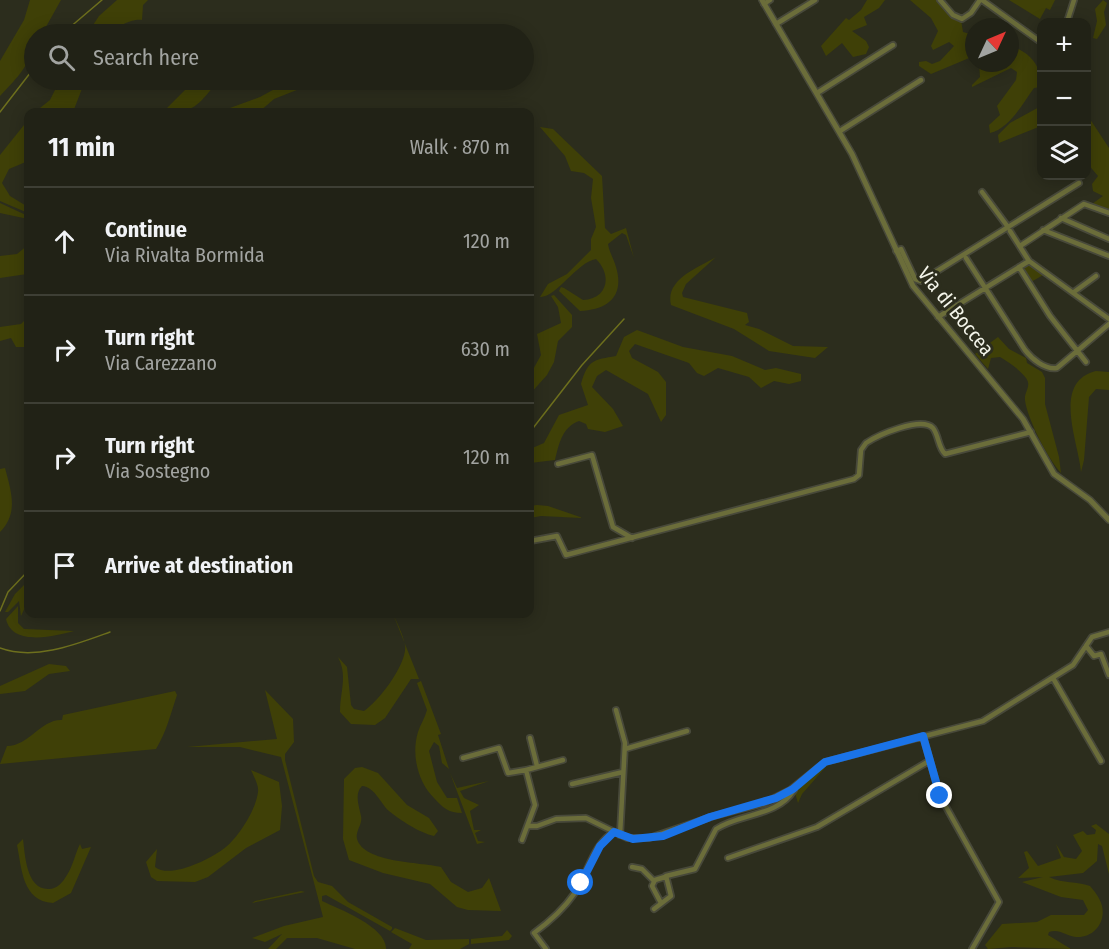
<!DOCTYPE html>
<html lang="en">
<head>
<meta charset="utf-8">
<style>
  :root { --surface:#212216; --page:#2d2f23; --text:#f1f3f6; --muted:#a2a4a1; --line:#3e3f35 }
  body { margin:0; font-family:"Fira Sans Condensed",sans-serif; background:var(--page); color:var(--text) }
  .controls { position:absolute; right:18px; top:18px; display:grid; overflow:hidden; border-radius:12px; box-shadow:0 3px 15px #0003 }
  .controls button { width:54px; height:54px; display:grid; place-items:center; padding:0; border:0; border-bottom:2px solid var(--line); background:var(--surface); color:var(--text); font:30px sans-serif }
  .compass { position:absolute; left:965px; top:18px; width:54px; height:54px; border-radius:50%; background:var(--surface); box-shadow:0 3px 15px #0003; rotate:46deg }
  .stop { position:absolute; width:18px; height:18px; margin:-14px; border:4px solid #1a73e8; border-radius:50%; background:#fff }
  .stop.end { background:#1a73e8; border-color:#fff; box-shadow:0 2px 6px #0008 }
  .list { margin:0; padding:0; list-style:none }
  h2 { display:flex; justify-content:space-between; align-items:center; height:78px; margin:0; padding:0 24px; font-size:26px }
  h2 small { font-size:20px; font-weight:400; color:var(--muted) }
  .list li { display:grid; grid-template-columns:39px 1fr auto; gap:18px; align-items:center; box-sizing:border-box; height:108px; padding:0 24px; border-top:2px solid var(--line) }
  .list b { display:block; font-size:22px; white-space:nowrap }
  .list p { margin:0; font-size:20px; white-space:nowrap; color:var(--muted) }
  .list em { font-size:20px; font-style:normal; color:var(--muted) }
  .icon { flex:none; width:33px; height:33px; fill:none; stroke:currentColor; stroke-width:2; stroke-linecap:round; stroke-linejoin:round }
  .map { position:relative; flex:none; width:1109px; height:949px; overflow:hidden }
  .search { position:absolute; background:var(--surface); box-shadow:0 3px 15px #0003; left:24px; top:24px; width:510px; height:66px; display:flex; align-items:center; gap:15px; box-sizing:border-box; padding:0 21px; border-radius:33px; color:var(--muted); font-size:22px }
  .panel { position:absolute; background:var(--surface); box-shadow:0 3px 15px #0003; left:24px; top:108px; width:510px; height:510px; border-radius:12px }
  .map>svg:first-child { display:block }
  .green { fill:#3f4007 }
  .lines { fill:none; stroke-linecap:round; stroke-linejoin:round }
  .stream { stroke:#6d6f1d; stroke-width:1.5 }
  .minor-casing { stroke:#48493a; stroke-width:8 }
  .tertiary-casing { stroke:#48493a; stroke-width:8 }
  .minor { stroke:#6b6d3a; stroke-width:4.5 }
  .tertiary { stroke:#6b6d3a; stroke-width:5 }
  .route { stroke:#1a73e8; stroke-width:8 }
  .labels { text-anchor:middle; stroke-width:6; stroke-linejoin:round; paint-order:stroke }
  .street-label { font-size:20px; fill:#f4f5ea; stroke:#2c2d1d }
</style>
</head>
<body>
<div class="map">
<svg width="1109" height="949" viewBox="0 0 1109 949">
  <rect width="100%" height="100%" fill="#2c2d1d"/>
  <path class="green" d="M30 0H61L42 34H34C34 62 18 77 0 96V61L24 20Z
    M117 0H148L143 5 142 20C134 18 114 27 110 34H87L99 16Z
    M867 0H885L879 8 864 17 867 25 852 31 866 41 869 47 866 54 853 57 842 43 826 56 821 46 846 18 849 20 861 10Z
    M910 0H938L961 20 963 32 974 35V56L931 74 919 66V62L926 61 932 64 940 61 954 46 949 42 933 50 931 46 938 31 931 18Z
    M1009 0H1055L1050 10 1046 8 1040 19Z
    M1103 0 1107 3 1104 12 1106 25 1097 39 1093 38 1097 21 1095 9Z
    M1010 46C1024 50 1034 58 1039 71L1037 74 1041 77V87L1034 88C1023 103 1010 128 990 133L989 125 1000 115 997 106 1016 80 1017 72 1011 68 972 87V85L980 77 979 63H1010Z
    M60 80H89L83 86 73 112H35L50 100Z
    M207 80H219C198 104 197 113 163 112L187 88V85H197Z
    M291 80H322L274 99 259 112H219L260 97Z
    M1041 106V126L999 143 998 135 1010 123Z
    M1086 113 1109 148V212L1092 204 1103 196 1093 191 1092 184 1098 176 1087 163Z
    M28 120V161L9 169 2 183 10 196 28 207V213L0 201V155Z
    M540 127 553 129 602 176 605 228 611 234 626 228 634 258 626 235 622 233 608 244C609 252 614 259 616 267 625 297 607 310 580 311L559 291 561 287 564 288 583 300C607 299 613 276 596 259 577 262 556 298 540 297L548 284 567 274 591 250V239L596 227 591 198 593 179 584 173 571 171 565 156Z
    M0 203 28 216V219L0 213Z
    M28 245 27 274 0 278V256L17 254Z
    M716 257 686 284 682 293 683 297 747 313 749 322 745 325 759 329 793 346 828 347 815 358 769 351 734 329 671 305C665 279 698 268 716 257Z
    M1030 264 1045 274 1031 282 1023 268Z
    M554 295 572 315V327L558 341 554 362 547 375 530 394V375L541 355 537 334 561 323 558 307 551 296Z
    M28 317V347H16L11 338 0 341V327L21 324Z
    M637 330 683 347 732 356 765 370 776 368 801 374V381L789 384 774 381 761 388 749 377 718 368 704 376 697 373 689 363 635 344 629 351 632 358 658 372 666 382V415L661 422 648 394 606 370 597 376 592 387 613 409 623 426 605 432 588 429 586 424 579 421C562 427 559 444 555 460L530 463V449L544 443 559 415 588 405 581 384C588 359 594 360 616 356L624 337Z
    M998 337 1009 349 1026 358 1027 363 1042 372 1045 378V404L1059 457 1061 473C1048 459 1027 418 1025 400 1024 392 1032 386 1026 378 1020 370 1009 362 1000 357L991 358 988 369 975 354Z
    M1096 371 1109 372V390L1096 389 1089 397 1084 460 1081 472C1079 443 1051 382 1096 371Z
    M5 468C11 491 19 513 0 532V469Z
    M537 505 548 506 583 518 541 516 530 518V506Z
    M28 581V601L21 616 19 601 8 612H5L15 594Z
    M18 606V623L24 629 74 631C56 636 12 647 6 619Z
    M393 614 419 679H411L385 718 375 725 351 724 340 712C340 691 348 676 338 657L347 667 351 705 354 709 364 711C379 701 408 663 405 645 403 634 397 623 393 614Z
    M49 664 66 666 70 671 49 674 25 691 0 694V686Z
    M421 681 441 734 438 735 449 769 442 763 439 746 434 742 429 751 437 782 447 798H457L462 813C449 813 443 808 434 798 418 782 411 755 418 732 420 725 425 718 427 710L417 683Z
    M265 690 293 719 294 742 285 754V760L314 876 318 882 332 886 348 902 392 927V929L390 931 326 895 322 896V901C339 909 387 927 386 949H355L317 938H287L276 949H268L282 934 265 942 252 938 284 926 323 917 281 757 240 747H187L277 739Z
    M175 691 177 695C171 713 166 733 156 749L0 764 7 746C29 746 41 719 62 720L63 715Z
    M830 762 802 794 798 803 795 793 801 783Z
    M362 767 378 773 407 805 429 818 438 831 434 836C420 833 400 820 389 811 380 803 375 787 362 786 354 794 359 806 361 816 363 824 355 831 357 839 364 863 420 862 441 867L451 882 468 892 482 888 489 878 501 911 468 910 457 907 430 884 383 873 349 860 343 839 344 779 355 768Z
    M251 770 279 782 282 806 280 830 246 848 208 877 195 882 157 881 151 877 146 862 157 849 155 867C170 879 208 860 222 850 237 840 256 810 258 792 259 785 254 777 251 770Z
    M450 773 457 788 489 781 460 791 464 798 479 805 470 811 474 830H481L475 833 478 841 485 842 477 844Z
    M1096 824 1109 834V874L1102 846 1098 844 1097 861 1083 873 1049 877C1064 884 1076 881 1090 886 1095 892 1100 898 1102 906 1106 923 1093 938 1076 937 1066 936 1059 928 1049 932L1048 935 1071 949 1012 947 988 949 985 945 1002 924 1037 922 1051 915H1084L1088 910 1083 900 1061 897 1022 882 1043 877 1018 878 1029 868 1024 852 1027 851 1038 866 1061 858 1056 844 1064 857 1076 859 1082 851 1073 835 1083 831 1087 835 1095 834 1096 830 1091 826Z
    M23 839C25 854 26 890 49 889 57 889 63 882 67 875 73 866 75 854 80 844L82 849 91 847 71 893 53 903C22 901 22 869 17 845Z
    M301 891 305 892 252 903 255 901Z
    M395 928 426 940 469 939V944L460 949H409L412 944 391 932Z
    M507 930 512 936 509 940 471 944V939L502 936Z"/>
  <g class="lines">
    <path class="stream" d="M62 34 102 0
      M0 112 34 68
      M530 432 582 365 624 319
      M0 611 8 592 28 571
      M0 648C35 661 77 644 110 632"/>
    <defs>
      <path id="minor" d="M940 0 953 15 962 19 971 13 980 0
        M982 0 1042 43
        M764 4 770 0
        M1067 22 1074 0
        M776 24 815 0
        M817 93 893 45
        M840 131 921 80
        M982 192 1008 227
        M1061 218 1109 239
        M1043 230 1109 256
        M1010 231 1029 261 1109 319
        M1020 246 1084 204 1109 213
        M896 251 901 249 915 279 921 281 1079 183
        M966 258 1025 350C1032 359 1045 370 1057 368L1109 324
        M1019 267 1050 316 1086 362
        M1074 292 1096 276
        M938 317 1029 261
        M558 464 592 455 613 527 632 538
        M530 541 557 536 566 555 854 479 859 475 861 450 866 443C878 435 921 416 933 428 939 436 938 447 945 454L1031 432
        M1086 646 1094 656 1101 654 1109 675
        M1053 678 1101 761
        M616 710 625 743 620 835
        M923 736 940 796 999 902 972 949
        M530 738 537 766
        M625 749 687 731
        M463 758 499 748 508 773 526 770
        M572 784 623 772
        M528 826H537L556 819 586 818 627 838H649L714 816 764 803 790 790 825 762 983 721 1073 665 1092 637 1109 632
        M522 840 535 805 526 770 563 760
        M728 858 817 827 929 761
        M632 867 642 869 654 881
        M661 903 652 886 655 880 665 877
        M654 909 671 896 666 876 695 869 716 829C740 813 777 817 794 790
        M546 949 534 933C549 922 563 910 574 894 587 876 594 842 614 832"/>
      <path id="tertiary" d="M762 0 852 154 913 286 1023 419 1054 474 1090 500 1109 520"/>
    </defs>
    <use href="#minor" class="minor-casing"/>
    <use href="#tertiary" class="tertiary-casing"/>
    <use href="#minor" class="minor"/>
    <use href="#tertiary" class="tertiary"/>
  </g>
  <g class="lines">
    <path class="route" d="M581 883 600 846 614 832 633 839 663 836 710 817 776 798 793 789 825 762 923 736 940 796"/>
  </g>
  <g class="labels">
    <g class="street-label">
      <text transform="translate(956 311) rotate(51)" y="7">Via di Boccea</text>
    </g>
  </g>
</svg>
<div class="controls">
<button>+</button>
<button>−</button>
<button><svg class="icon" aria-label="layers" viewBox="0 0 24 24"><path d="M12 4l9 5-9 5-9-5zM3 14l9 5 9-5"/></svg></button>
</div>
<svg class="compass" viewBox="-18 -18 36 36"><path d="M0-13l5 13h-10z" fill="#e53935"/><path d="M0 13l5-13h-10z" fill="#a2a4a1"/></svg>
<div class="stop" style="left:581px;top:883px"></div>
<div class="stop end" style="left:940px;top:796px"></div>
<div class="search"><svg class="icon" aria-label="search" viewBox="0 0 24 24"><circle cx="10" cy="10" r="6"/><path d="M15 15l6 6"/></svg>Search here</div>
<section class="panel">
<h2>11 min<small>Walk · 870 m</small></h2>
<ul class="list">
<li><svg class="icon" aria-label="ahead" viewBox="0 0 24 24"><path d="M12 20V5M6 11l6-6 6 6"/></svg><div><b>Continue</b><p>Via Rivalta Bormida</p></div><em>120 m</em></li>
<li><svg class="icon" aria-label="right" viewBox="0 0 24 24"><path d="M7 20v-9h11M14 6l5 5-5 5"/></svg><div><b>Turn right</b><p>Via Carezzano</p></div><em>630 m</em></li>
<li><svg class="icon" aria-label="right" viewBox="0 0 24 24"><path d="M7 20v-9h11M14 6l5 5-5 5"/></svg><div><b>Turn right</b><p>Via Sostegno</p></div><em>120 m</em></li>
<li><svg class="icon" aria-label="arrive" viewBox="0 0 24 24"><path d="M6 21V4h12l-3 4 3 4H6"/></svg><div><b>Arrive at destination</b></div></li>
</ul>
</section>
</div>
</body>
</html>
